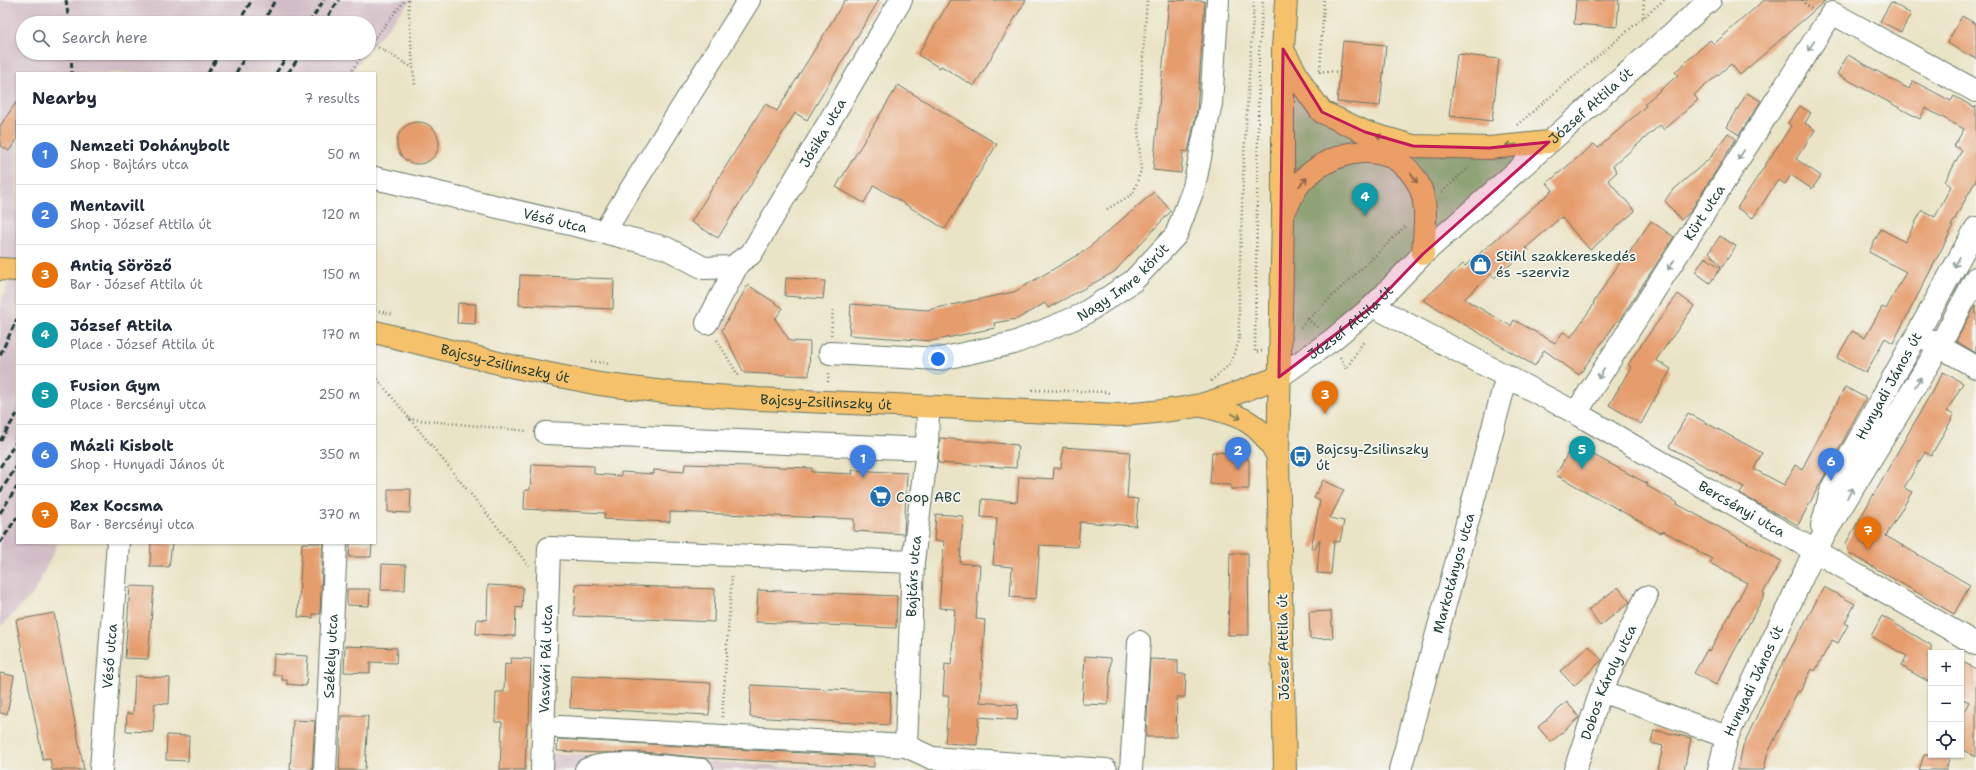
<!DOCTYPE html>
<html lang="en">
<head>
<meta charset="utf-8">
<style>
  :root { --surface:#fff; --page:#f6f6f7; --text:#1f2937; --muted:#747a83; --line:#e0e1e3; --accent:#1f6fb2 }
  body { margin:0; font-family:"Shantell Sans",sans-serif; background:var(--page); color:var(--text) }
  .controls { position:absolute; right:12px; bottom:12px; display:grid; overflow:hidden; border-radius:0px; box-shadow:0 1px 3px #0004 }
  .controls button { width:36px; height:36px; display:grid; place-items:center; padding:0; border:0; border-bottom:1px solid var(--line); background:var(--surface); color:var(--text); font:20px sans-serif }
  .you { position:absolute; left:938px; top:359px; width:14px; height:14px; margin:-10px; border:3px solid #fff; border-radius:50%; background:#1a73e8; box-shadow:0 0 0 6px #1a73e833 }
  .badge { display:grid; place-items:center; width:26px; height:26px; border-radius:50%; background:var(--accent); color:#fff; font-size:13px; font-weight:700 }
  .pin { position:absolute; translate:-50% -33px; filter:drop-shadow(0 1px 2px #0008) }
  .pin::after { content:''; position:absolute; top:21px; width:14px; height:12px; background:inherit; clip-path:polygon(0 0,100% 0,50% 100%) }
  .list { margin:0; padding:0; list-style:none }
  h2 { display:flex; justify-content:space-between; align-items:center; height:52px; margin:0; padding:0 16px; font-size:17px }
  h2 small { font-size:13px; font-weight:400; color:var(--muted) }
  .list li { display:grid; grid-template-columns:26px 1fr auto; gap:12px; align-items:center; box-sizing:border-box; height:60px; padding:0 16px; border-top:1px solid var(--line) }
  .list b { display:block; font-size:15px; white-space:nowrap }
  .list p { margin:0; font-size:13px; white-space:nowrap; color:var(--muted) }
  .list em { font-size:13px; font-style:normal; color:var(--muted) }
  .icon { flex:none; width:22px; height:22px; fill:none; stroke:currentColor; stroke-width:2; stroke-linecap:round; stroke-linejoin:round }
  .map { position:relative; flex:none; width:1976px; height:770px; overflow:hidden }
  .search { position:absolute; background:var(--surface); box-shadow:0 1px 3px #0004; left:16px; top:16px; width:360px; height:44px; display:flex; align-items:center; gap:10px; box-sizing:border-box; padding:0 14px; border-radius:22px; color:var(--muted); font-size:15px }
  .panel { position:absolute; background:var(--surface); box-shadow:0 1px 3px #0004; left:16px; top:72px; width:360px; height:472px; border-radius:0px }
  .map>svg:first-child { display:block }
  .industrial { fill:#d2bdc6 }
  .green { fill:#82c67f; stroke:#50825a }
  .building { fill:#e69d6d }
  .lines { fill:none; stroke-linecap:round; stroke-linejoin:round }
  .minor-casing { stroke:#667767; stroke-width:24 }
  .major-casing { stroke:#667767; stroke-width:24 }
  .path { stroke:#667767; stroke-width:2.5; stroke-dasharray:1 3; stroke-linecap:butt }
  .minor { stroke:#fff; stroke-width:22 }
  .major { stroke:#f5c16b; stroke-width:22 }
  .rail { stroke:#1f3d34; stroke-width:3; stroke-dasharray:6 3; stroke-linecap:butt }
  .oneway { stroke:#8f9e9a }
  .oneway2 { stroke:#7f784d }
  .marked { fill:#c2185b; fill-opacity:0.2; stroke:#c2185b; stroke-width:3; stroke-linejoin:round }
  .labels { text-anchor:middle; stroke-width:3.5; stroke-linejoin:round; paint-order:stroke }
  .street-label { font-size:14px; fill:#1f3d34; stroke:#f6f6f2 }
  .poi-label { font-size:14px; fill:#1f3d34; stroke:#f6f6f2; text-anchor:start }
</style>
</head>
<body>
<div class="map">
<svg width="1976" height="770" viewBox="0 0 1976 770">
  <rect width="100%" height="100%" fill="#f6f6f2"/>
  <filter id="ink" filterUnits="userSpaceOnUse"><feTurbulence type="fractalNoise" baseFrequency=".025" numOctaves="2"/><feDisplacementMap in="SourceGraphic" scale="8" xChannelSelector="R" yChannelSelector="G"/><feConvolveMatrix kernelMatrix="1 2 1 2 8 2 1 2 1" color-interpolation-filters="sRGB"/></filter>
  <filter id="wash" filterUnits="userSpaceOnUse"><feTurbulence type="fractalNoise" baseFrequency=".012" numOctaves="4" result="noise"/><feDisplacementMap in="SourceGraphic" scale="16" xChannelSelector="R" yChannelSelector="G"/><feGaussianBlur stdDeviation="0.9" result="paint"/><feColorMatrix in="noise" values="0 0 0 0 0 0 0 0 0 0 0 0 0 0 0 0 0 1.4 0 .05"/><feComposite in="paint" operator="in"/></filter>
  <g filter="url(#wash)">
    <rect width="100%" height="100%" fill="#eae4c6"/>
    <path class="industrial" d="M0 0H411L369 50V23H23V53H367L350 73H17V543H58L34 593 0 627V304L14 268 0 269Z
      M551 753 858 770H550Z"/>
    <path class="green" d="M1283 49 1322 111 1413 146 1549 142 1279 377Z"/>
    <g id="blocks">
      <path class="building" d="M845 0H879L807 120 795 113 718 238 691 222 765 104 777 111Z
        M950 0H1026L974 86 941 66 940 68 918 55Z
        M1169 0 1205 1 1197 110 1188 152 1183 151 1181 173 1153 170Z
        M1576 0H1619L1617 27 1574 24Z
        M1764 0H1826L1740 75 1731 64 1694 95 1698 100 1664 130 1660 125 1613 166 1617 172 1608 180 1635 211 1590 250 1561 217 1526 248 1528 250 1494 278 1491 274 1464 299 1511 326 1514 320 1555 343 1563 332 1571 337 1594 304 1593 303 1623 258 1625 259 1651 221 1674 237 1619 321 1618 320 1579 375 1544 350 1535 366 1423 300 1463 264 1465 266 1553 190 1547 183 1594 144 1598 148 1646 106 1644 104 1678 75 1675 72 1710 40 1714 44Z
        M1891 2 1911 14 1901 32 1880 21Z
        M1962 16 1976 24V59L1947 43Z
        M1343 41 1386 45 1380 106 1337 102Z
        M1457 54 1499 59 1492 121 1449 116Z
        M1848 55 1909 89 1913 81 1951 101 1954 96 1975 108 1976 106V180L1951 226 1953 227 1893 343 1885 338 1866 373 1837 358 1852 331 1865 338 1882 307 1886 309 1906 272 1869 252 1881 229 1905 242 1922 210 1935 217 1951 186 1945 182 1962 150 1954 146 1964 129 1925 108 1920 119 1837 74Z
        M898 85 997 144 945 229 874 185 864 203 836 187Z
        M1747 93 1761 101 1739 135 1727 127Z
        M17 101V139L9 151 0 145V126Z
        M1800 106 1811 113 1805 123 1815 130 1796 159 1821 176 1812 189 1791 175 1785 184 1778 180 1753 218 1737 208 1791 126 1788 123Z
        M397 143a21 21 0 1 1 42 0a21 21 0 1 1-42 0Z
        M1728 133 1736 139 1690 212 1681 220 1665 201 1671 192 1710 158Z
        M1154 192 1171 211 1114 272 1048 308 1045 303 1017 319 994 323 995 328 932 341 849 335 851 304 927 310 1014 292 1086 250Z
        M1720 236 1736 246 1722 267 1709 252Z
        M1705 257 1721 268 1710 283 1695 272Z
        M520 275 614 279 613 309 519 305Z
        M786 278 825 281 823 299 785 296Z
        M748 285 783 308 775 319 790 341 810 342 809 376 744 373 722 330Z
        M1678 294 1694 306 1656 360 1671 369 1641 424 1609 405 1631 367 1628 365 1638 349Z
        M458 303 476 304 475 324 457 323Z
        M1976 305V353L1956 341Z
        M1943 372 1963 383 1947 411 1954 415 1931 456 1925 452 1904 488 1912 492 1886 536 1970 585 1954 614 1849 553 1846 543Z
        M1845 387 1866 398 1798 525 1740 494 1744 487 1669 447 1688 413 1762 453 1754 469 1784 485 1795 465 1802 469Z
        M940 438 1018 445 1016 468 938 463Z
        M1573 444 1648 484 1647 486 1678 503 1677 504 1781 561 1763 593 1765 594 1716 685 1694 673 1707 650 1710 651 1747 583 1710 563 1712 559 1697 551 1698 550 1663 531 1661 533 1556 475Z
        M1063 447 1130 452 1127 498 1138 499 1136 526 1080 522 1078 547 1040 545 1036 599 1010 597 1012 567 993 565 997 518 981 517 982 499 1017 502 1019 477 1053 479 1054 468H1061Z
        M1212 452 1245 453 1249 461V489H1231V485L1210 484Z
        M532 464 594 466V474L621 476V472L654 474V470L684 472 685 464 812 468V472L853 474 852 470 907 473 904 534 854 531V519L670 512V522L604 519 605 513 524 509 525 490H530Z
        M1323 480 1344 490 1330 518 1344 521 1340 542 1334 541 1331 574 1317 573 1320 539 1315 549 1311 548 1320 501 1314 498Z
        M388 489H411L410 513 388 512Z
        M936 514 963 516 960 563 980 565 976 619 985 620 980 702 1018 705 1017 720 979 717 977 745 945 743 949 696H943L945 664 951 665 955 609 939 608 944 541H934Z
        M151 543H172L169 567H150Z
        M302 543H323L320 614H313V618L298 617Z
        M350 543H372L371 557H349Z
        M1230 553H1248L1249 635H1228Z
        M382 564 406 565 405 590H381Z
        M576 584 715 589 714 622 574 616Z
        M488 585 523 587 522 608 516 607 515 636 476 634 477 619 487 620Z
        M130 586 154 587 148 659 125 658Z
        M1618 587 1630 602 1600 626 1588 610Z
        M1824 587 1855 604 1845 623 1848 625 1838 643 1832 640 1815 671 1812 669 1800 692 1798 691 1767 755 1764 770H1738L1743 746 1770 687Z
        M347 589H370L369 606 347 605Z
        M758 590 897 596 896 628 756 622Z
        M1331 611 1333 638 1310 639 1309 612Z
        M54 613 84 770H52L50 759 43 760 16 620Z
        M1882 616 1931 645V683L1901 666 1907 656 1871 636Z
        M345 646 397 648 396 663 370 662V673L344 672Z
        M1589 646 1602 660 1574 686 1560 671Z
        M274 654 308 656 306 686 287 684V680H282V675H273Z
        M1085 656 1111 658 1108 705 1082 704Z
        M511 658 531 659 529 723H527L525 770H500L502 722H495L496 692H504L505 664 510 665Z
        M1150 659 1178 660V674H1186L1185 697H1177L1176 737H1146Z
        M1961 661 1976 669V757L1961 749V717L1969 702 1961 698Z
        M0 673 14 676 7 714 0 713Z
        M135 676 170 678 169 704 155 703 153 732 126 731 127 713 133 714Z
        M571 676 711 683 709 715 570 708Z
        M751 685 891 692 889 725 750 717Z
        M1567 702 1579 717V718L1551 742 1538 727Z
        M341 716H368L365 770H339Z
        M293 720 315 721 312 770H290Z
        M1654 730 1691 738 1684 770H1658L1663 746 1651 743Z
        M167 735 189 736 188 761 166 760Z
        M558 739 874 757V767L705 758 643 752 602 753 557 751Z
        M1924 755H1950L1946 770H1919Z"/>
    </g>
  </g>
  <g filter="url(#ink)">
    <use href="#blocks" fill-opacity="0" stroke="#667767" stroke-width="1"/>
    <g class="lines">
      <defs>
        <g id="minor">
          <path id="s1" d="M375 178 604 232 666 248 704 268 732 267 751 254 901 0"/>
          <path d="M604 232 749 0"/>
          <path id="s2" d="M1373 306 1576 413 1976 644"/>
          <path d="M707 323 739 262"/>
          <path d="M1928 340 1976 367"/>
          <path id="s3" d="M830 353 940 359 1014 343 1082 315 1133 281 1176 235 1194 187 1211 103 1218 0"/>
          <path id="s4" d="M1279 377 1332 340 1373 306 1423 254 1710 0"/>
          <path id="s5" d="M1576 413 1832 13 1976 91"/>
          <path d="M546 433 927 449"/>
          <path id="s6" d="M1822 526 1832 488 1976 228"/>
          <path d="M1601 691 1727 737"/>
          <path d="M560 727 906 746 932 758 1106 770"/>
          <path id="s7" d="M906 746 913 562 927 449 928 407"/>
          <path id="s8" d="M101 770 118 543"/>
          <path id="s9" d="M325 770 336 543"/>
          <path id="s10" d="M542 770 549 548 913 562"/>
          <path d="M586 770C605 758 677 768 702 770"/>
          <path d="M1131 770 1139 642"/>
          <path id="s11" d="M1400 770 1507 376"/>
          <path id="s12" d="M1575 770 1601 691 1646 597"/>
          <path id="s13" d="M1719 770 1727 737 1815 550 1939 347 1976 278"/>
        </g>
        <g id="major">
          <path d="M1283 50 1305 89 1322 112 1365 132 1413 146 1489 148 1549 142"/>
          <path d="M1284 212C1289 203 1294 190 1300 183 1332 147 1394 136 1419 185 1429 206 1424 232 1423 254"/>
          <path d="M0 269 17 270"/>
          <path id="s14" d="M375 332 515 367 599 384 673 393 759 399 1120 415C1146 413 1174 411 1200 405 1227 398 1252 387 1279 377"/>
          <path d="M1202 406C1238 414 1261 422 1278 457"/>
          <path d="M1285 770 1278 457 1283 215V49L1286 0"/>
        </g>
      </defs>
      <use href="#minor" class="minor-casing"/>
      <use href="#major" class="major-casing"/>
      <path class="path" d="M408 0 413 68
        M1802 0 1812 10
        M1643 17 1644 0
        M371 43 405 0
        M369 46 371 43 413 68 415 85
        M1319 71 1340 72
        M350 73 364 53
        M1320 73 1324 0
        M1517 125 1664 0
        M1442 192 1469 167
        M1107 209 1133 194 1141 170 1138 128 1147 0
        M375 310 394 315
        M1307 319 1317 327
        M1300 327 1405 227
        M831 335 833 308
        M717 340 739 377
        M1262 351 1255 352 1259 54 1263 0
        M1340 357 1346 369 1364 341
        M591 361 610 364
        M375 376 529 566
        M1211 381 1230 364 1239 341V286L1244 156 1254 0
        M828 382 829 371
        M1032 390 1107 392 1110 394
        M409 419 528 431
        M722 717 732 575"/>
      <use href="#minor" class="minor"/>
      <use href="#major" class="major"/>
      <path class="rail" d="M66 0 69 23
        M238 23 252 0
        M263 23 275 0
        M309 23 324 0
        M323 23 339 0
        M71 53 72 73
        M208 73 220 53
        M236 73 247 53
        M276 73 289 53
        M288 73 302 53
        M0 355 17 319
        M0 441 17 414
        M0 467 17 441
        M0 492 17 466
        M0 513 17 487
        M0 543 17 517"/>
    </g>
    <defs><path id="oneway-shaft" d="M-6 0H5M1.5-3L5.5 0L1.5 3" fill="none" stroke-width="1.6" stroke-linecap="round" stroke-linejoin="round"/></defs>
    <g class="oneway">
      <use href="#oneway-shaft" transform="translate(1811 46) rotate(123)"/>
      <use href="#oneway-shaft" transform="translate(1741 155) rotate(123)"/>
      <use href="#oneway-shaft" transform="translate(1957 262) rotate(119)"/>
      <use href="#oneway-shaft" transform="translate(1671 265) rotate(123)"/>
      <use href="#oneway-shaft" transform="translate(1601 374) rotate(123)"/>
      <use href="#oneway-shaft" transform="translate(1918 382) rotate(-59)"/>
      <use href="#oneway-shaft" transform="translate(1850 493) rotate(-59)"/>
    </g>
    <g class="oneway2">
      <use href="#oneway-shaft" transform="translate(1382 137) rotate(-164)"/>
      <use href="#oneway-shaft" transform="translate(1511 145) rotate(174)"/>
      <use href="#oneway-shaft" transform="translate(1414 178) rotate(57)"/>
      <use href="#oneway-shaft" transform="translate(1303 182) rotate(-47)"/>
      <use href="#oneway-shaft" transform="translate(1236 416) rotate(27)"/>
    </g>
  </g>
  <path class="marked" d="M1283 49 1322 112 1365 132 1413 146 1489 148 1549 142 1423 254 1373 306 1279 377Z"/>
  <defs>
    <symbol id="shop-disc" viewBox="-11 -11 22 22"><circle r="9.5" fill="#1f6fb2" stroke="#f6f6f2"/><path d="M-5-2.5h2.3a2.7 3.5 0 0 1 5.4 0H5L5.5 6h-11ZM-1.5-2.5h3a1.5 2.3 0 0 0-3 0Z" fill="#fff"/></symbol>
    <symbol id="bus-disc" viewBox="-11 -11 22 22"><circle r="9.5" fill="#1f6fb2" stroke="#f6f6f2"/><path d="M-5-6H5V4H4V6H2V4H-2V6H-4V4H-5ZM-3.5-4V0h7V-4ZM-3.5 1.2v1.5H-2V1.2ZM2 1.2v1.5H3.5V1.2Z" fill="#fff"/></symbol>
    <symbol id="supermarket-disc" viewBox="-11 -11 22 22"><circle r="9.5" fill="#1f6fb2" stroke="#f6f6f2"/><path d="M-6-5.5h2.5l.6 2H6L4.5 2H-2.5L-4.4-4H-6ZM-1.5 3.2a1.3 1.3 0 1 0 .1 0ZM3 3.2a1.3 1.3 0 1 0 .1 0Z" fill="#fff"/></symbol>
  </defs>
  <g fill-rule="evenodd">
    <use href="#shop-disc" x="1468" y="252" width="25" height="25"/>
    <use href="#bus-disc" x="1288" y="444" width="25" height="25"/>
    <use href="#supermarket-disc" x="868" y="484" width="25" height="25"/>
  </g>
  <g class="labels">
    <g class="street-label">
      <text dy="5" stroke="none"><textPath href="#s4" startOffset="414">József Attila út</textPath></text>
      <text dy="5" stroke="none"><textPath href="#s1" startOffset="534">Jósika utca</textPath></text>
      <text dy="5" stroke="none"><textPath href="#s5" startOffset="238">Kürt utca</textPath></text>
      <text dy="5" stroke="none"><textPath href="#s1" startOffset="185">Véső utca</textPath></text>
      <text dy="5" stroke="none"><textPath href="#s3" startOffset="312">Nagy Imre körút</textPath></text>
      <text dy="5" stroke="none"><textPath href="#s4" startOffset="90">József Attila út</textPath></text>
      <text dy="5" stroke="none"><textPath href="#s14" startOffset="134">Bajcsy-Zsilinszky út</textPath></text>
      <text dy="5" stroke="none"><textPath href="#s6" startOffset="156">Hunyadi János út</textPath></text>
      <text dy="5" stroke="none"><textPath href="#s14" startOffset="458">Bajcsy-Zsilinszky út</textPath></text>
      <text dy="5" stroke="none"><textPath href="#s2" startOffset="421">Bercsényi utca</textPath></text>
      <text dy="5" stroke="none"><textPath href="#s11" startOffset="204">Markotányos utca</textPath></text>
      <text dy="5" stroke="none"><textPath href="#s7" startOffset="170">Bajtárs utca</textPath></text>
      <text transform="translate(1283 647) rotate(-91)" y="5">József Attila út</text>
      <text dy="5" stroke="none"><textPath href="#s8" startOffset="114">Véső utca</textPath></text>
      <text dy="5" stroke="none"><textPath href="#s9" startOffset="114">Székely utca</textPath></text>
      <text dy="5" stroke="none"><textPath href="#s10" startOffset="111">Vasvári Pál utca</textPath></text>
      <text dy="5" stroke="none"><textPath href="#s13" startOffset="96">Hunyadi János út</textPath></text>
      <text dy="5" stroke="none"><textPath href="#s12" startOffset="94">Dobos Károly utca</textPath></text>
    </g>
    <g class="poi-label">
      <text x="1496" y="261">Stihl szakkereskedés<tspan x="1496" dy="16">és -szerviz</tspan></text>
      <text x="1316" y="454">Bajcsy-Zsilinszky<tspan x="1316" dy="16">út</tspan></text>
      <text x="896" y="502">Coop ABC</text>
    </g>
  </g>
</svg>
<div class="controls">
<button>+</button>
<button>−</button>
<button><svg class="icon" aria-label="locate" viewBox="0 0 24 24"><circle cx="12" cy="12" r="6"/><path d="M12 2v4M12 18v4M2 12h4M18 12h4"/></svg></button>
</div>
<div class="you"></div>
<div class="pin badge" style="left:863px;top:478px;background:#3f7fe0">1</div>
<div class="pin badge" style="left:1238px;top:470px;background:#3f7fe0">2</div>
<div class="pin badge" style="left:1325px;top:414px;background:#e8710a">3</div>
<div class="pin badge" style="left:1365px;top:216px;background:#0f9aa8">4</div>
<div class="pin badge" style="left:1582px;top:469px;background:#0f9aa8">5</div>
<div class="pin badge" style="left:1831px;top:481px;background:#3f7fe0">6</div>
<div class="pin badge" style="left:1868px;top:550px;background:#e8710a">7</div>
<div class="search"><svg class="icon" aria-label="search" viewBox="0 0 24 24"><circle cx="10" cy="10" r="6"/><path d="M15 15l6 6"/></svg>Search here</div>
<section class="panel">
<h2>Nearby<small>7 results</small></h2>
<ul class="list">
<li><span class="badge" style="background:#3f7fe0">1</span><div><b>Nemzeti Dohánybolt</b><p>Shop · Bajtárs utca</p></div><em>50 m</em></li>
<li><span class="badge" style="background:#3f7fe0">2</span><div><b>Mentavill</b><p>Shop · József Attila út</p></div><em>120 m</em></li>
<li><span class="badge" style="background:#e8710a">3</span><div><b>Antiq Söröző</b><p>Bar · József Attila út</p></div><em>150 m</em></li>
<li><span class="badge" style="background:#0f9aa8">4</span><div><b>József Attila</b><p>Place · József Attila út</p></div><em>170 m</em></li>
<li><span class="badge" style="background:#0f9aa8">5</span><div><b>Fusion Gym</b><p>Place · Bercsényi utca</p></div><em>250 m</em></li>
<li><span class="badge" style="background:#3f7fe0">6</span><div><b>Mázli Kisbolt</b><p>Shop · Hunyadi János út</p></div><em>350 m</em></li>
<li><span class="badge" style="background:#e8710a">7</span><div><b>Rex Kocsma</b><p>Bar · Bercsényi utca</p></div><em>370 m</em></li>
</ul>
</section>
</div>
</body>
</html>
